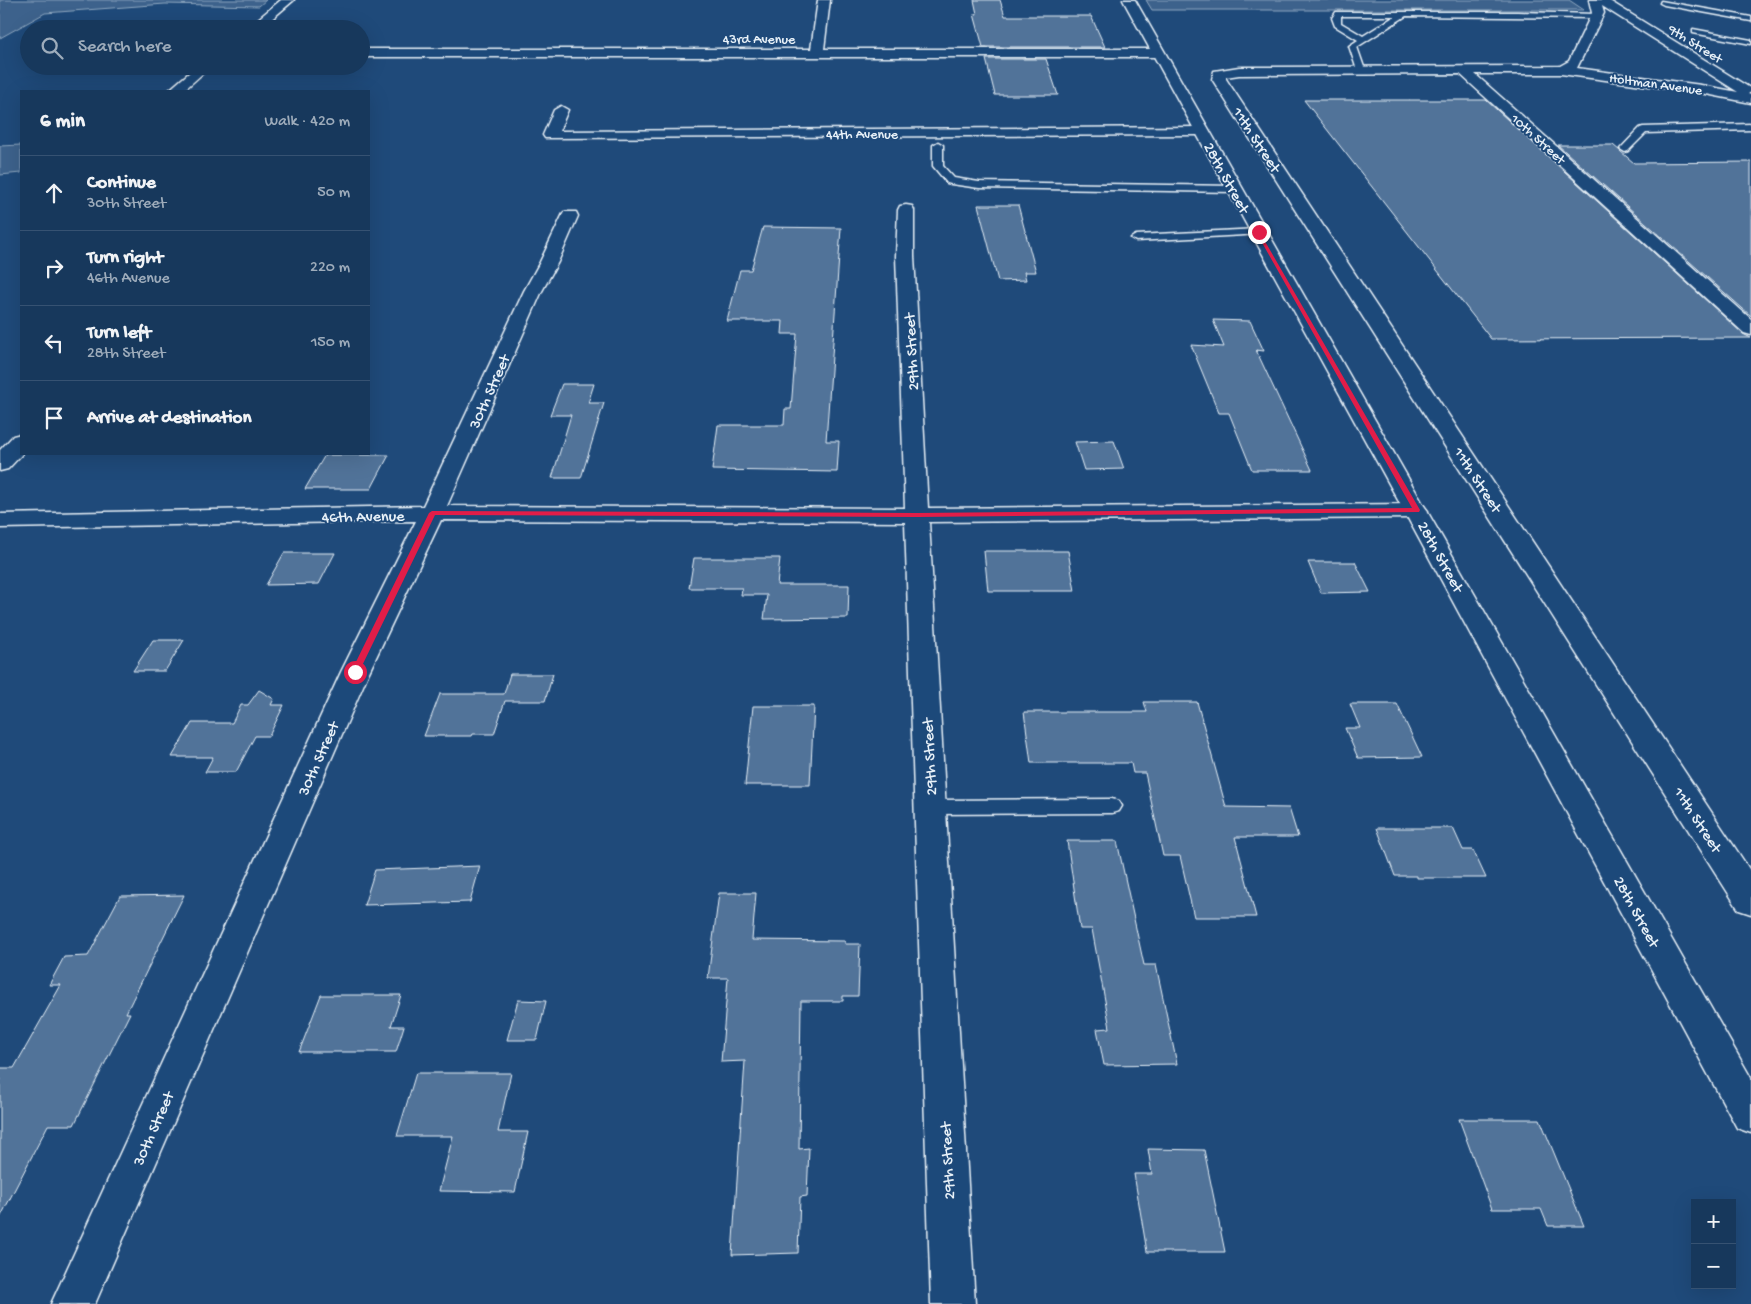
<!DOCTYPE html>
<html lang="en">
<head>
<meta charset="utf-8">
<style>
  :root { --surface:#17385c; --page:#244365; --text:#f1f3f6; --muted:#9eacbb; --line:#365272 }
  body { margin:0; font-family:"Gochi Hand",sans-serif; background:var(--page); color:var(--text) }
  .controls { position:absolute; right:15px; bottom:15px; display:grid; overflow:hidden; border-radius:0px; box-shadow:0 5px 20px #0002 }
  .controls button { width:45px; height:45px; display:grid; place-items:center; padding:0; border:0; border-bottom:1px solid var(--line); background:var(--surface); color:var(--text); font:25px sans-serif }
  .stop { position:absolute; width:15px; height:15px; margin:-11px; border:4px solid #e11d48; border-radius:50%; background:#fff }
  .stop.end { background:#e11d48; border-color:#fff; box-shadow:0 1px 5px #0008 }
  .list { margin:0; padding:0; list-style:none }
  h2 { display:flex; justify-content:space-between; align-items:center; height:65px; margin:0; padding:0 20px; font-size:21px }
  h2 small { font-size:16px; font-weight:400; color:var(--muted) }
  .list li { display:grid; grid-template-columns:32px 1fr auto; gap:15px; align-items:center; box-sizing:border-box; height:75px; padding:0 20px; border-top:1px solid var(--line) }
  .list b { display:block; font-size:19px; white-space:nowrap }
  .list p { margin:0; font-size:16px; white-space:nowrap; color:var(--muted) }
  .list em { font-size:16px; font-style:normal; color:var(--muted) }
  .icon { flex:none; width:28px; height:28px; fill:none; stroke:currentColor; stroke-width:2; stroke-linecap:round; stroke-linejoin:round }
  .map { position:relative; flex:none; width:1751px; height:1304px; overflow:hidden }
  .search { position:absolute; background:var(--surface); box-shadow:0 5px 20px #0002; left:20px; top:20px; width:350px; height:55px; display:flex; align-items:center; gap:12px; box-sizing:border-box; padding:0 18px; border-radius:28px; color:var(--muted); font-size:19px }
  .panel { position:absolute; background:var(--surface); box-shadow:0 5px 20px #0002; left:20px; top:90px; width:350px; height:365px; border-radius:0px }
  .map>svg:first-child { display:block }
  .green { fill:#3c628c; stroke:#92aac2 }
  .building { fill:#517399; stroke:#e8f1f8 }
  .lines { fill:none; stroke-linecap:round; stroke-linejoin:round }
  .lane-casing { stroke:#e8f1f8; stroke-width:3 }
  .street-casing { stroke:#e8f1f8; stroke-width:3 }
  .secondary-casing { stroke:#e8f1f8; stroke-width:3 }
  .lane { fill:#1f4a7a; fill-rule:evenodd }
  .street { fill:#1f4a7a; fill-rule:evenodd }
  .secondary { fill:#1f4a7a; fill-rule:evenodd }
  .route { fill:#e11d48 }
  .labels { text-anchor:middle; stroke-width:4; stroke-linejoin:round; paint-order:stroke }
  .far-street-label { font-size:14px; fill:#e8f1f8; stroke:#1f4a7a }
  .street-label { font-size:16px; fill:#e8f1f8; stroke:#1f4a7a }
</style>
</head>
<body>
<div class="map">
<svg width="1751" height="1304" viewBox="0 0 1751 1304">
  <rect width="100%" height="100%" fill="#1f4a7a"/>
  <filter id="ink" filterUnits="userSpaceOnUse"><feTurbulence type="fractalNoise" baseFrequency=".02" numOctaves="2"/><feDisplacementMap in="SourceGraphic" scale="10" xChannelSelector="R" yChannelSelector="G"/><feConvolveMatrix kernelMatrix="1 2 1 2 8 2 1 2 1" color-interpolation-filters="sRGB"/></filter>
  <g filter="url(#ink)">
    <path class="green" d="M0 0H266L259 6 165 4 45 13 0 38Z
      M1146 0H1569L1584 10H1152Z
      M21 145V173L0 175V146Z"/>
    <path class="building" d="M974 0H1000L1005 16H1091L1105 47H983L974 14H977Z
      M986 59H1046L1058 95H995Z
      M1304 100H1486L1743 334 1751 338 1491 339Z
      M1558 145H1613L1634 163 1751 162V316Z
      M978 205H1018L1036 272H1024L1026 280 998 281Z
      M763 227 841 228 826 441H839L837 472 712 470 718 425H784L785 409H791L797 334H782L783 321H727L740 270H751Z
      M1213 320 1250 321 1264 351 1256 350 1312 470H1252L1229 413H1219L1191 345 1224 347Z
      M562 384H594L588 403H604L581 478H552L571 415H550Z
      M1114 441 1124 469 1084 470 1075 442Z
      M325 455H389L371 489H305Z
      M984 551H1068L1075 591H988Z
      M284 553H335L319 584 266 585Z
      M694 558H780L777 585H849L848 618 764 619 767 595H741L742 588H689Z
      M1308 562H1355L1370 592 1321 593Z
      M153 640H184L165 671H133Z
      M510 674H553L545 701H505L494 734H473L472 736H424L440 694H504Z
      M259 690 274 699 271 705H284L269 736H255L236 772H205L213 757H172L192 723H232L241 705H248Z
      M1144 702H1197L1226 807 1289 808 1298 837H1235L1256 917H1194L1180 856H1163L1145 773H1133L1131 763H1031L1024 712H1147Z
      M1350 704H1397L1422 757 1358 758 1345 728H1360Z
      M753 706H814L810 785H745Z
      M1377 828H1453L1463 850H1473L1486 878H1417V876H1395Z
      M1067 841H1117L1144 965H1156L1177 1064 1104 1065 1097 1029 1110 1028 1092 929H1080Z
      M480 866 470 902 364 905 375 870Z
      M719 893H756L752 940 845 941V944H860L858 996H843V1001H801L799 1149 809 1148 807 1196 800 1197 798 1253 732 1255 745 1061 721 1062 728 978H708Z
      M184 895 126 1013H130L74 1125H48L0 1218V1068H14L61 985H49L64 957 88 956 120 896Z
      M321 995H401L391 1026H404L396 1052H299Z
      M518 1000 546 1001 537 1040H507Z
      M416 1073H511L498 1132H528L515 1192 439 1191 453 1136H397Z
      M1459 1119H1540L1584 1226H1548L1541 1209H1492Z
      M1148 1149 1204 1150 1225 1252H1147L1134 1174H1152Z"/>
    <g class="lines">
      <defs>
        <path id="lane" d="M1661 1 1751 17V21L1664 5 1660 3Z
          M1336 12H1517L1596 14 1600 16 1596 18 1406 16 1357 47 1365 70 1361 72 1357 70 1349 46 1358 40 1335 26 1332 18ZM1341 16H1395L1363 36 1341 23Z
          M1693 29 1751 40V44L1693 33Z
          M1751 124V130L1646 133 1628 151 1625 152 1620 149 1640 128 1643 127Z
          M938 142 943 145V166L954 178 979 182 1234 186 1239 189 1234 192 979 188 951 184 947 183 933 166V145Z
          M1259 229 1263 230 1264 232 1263 234 1136 241 1131 238 1136 235Z
          M1112 799 1119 801 1122 806 1119 811 1112 813 930 814 923 812 920 807 923 802 930 800Z"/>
        <path id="street" d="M281 0H294L260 29H246Z
          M818 0H830L824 49H1157L1163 53 1157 57H361V49H811Z
          M1589 0H1608L1750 88 1751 92 1748 94 1751 95V103L1701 93 1561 74H1475L1751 319V335L1744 333 1460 74 1239 75 1226 77V79L1751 872V914L1739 910 1212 79 1214 71 1239 67 1560 66 1569 61 1592 13ZM1602 6 1738 92 1701 85 1577 68 1604 13Z
          M197 66H211L183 91H168Z
          M561 106 568 110 559 131 1201 127 1206 128 1208 131 1206 134 1201 135 545 138 543 135 554 110Z
          M906 205 912 206 914 210V256L928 508 1416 504 1424 506 1428 511 1424 516 1416 518 929 522 975 1304H931L905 522 441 520 369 672 95 1304H51L341 672 416 521 0 528V514L423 506 524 291 540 262 562 216 564 212H576L578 216 558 262 542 291 447 506 905 508 896 256 898 210 900 206Z
          M21 434 22 454 8 469 0 471V450L13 436Z"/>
        <path id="secondary" d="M1123 0H1135L1751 1078V1133L1737 1128 1404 511Z"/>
      </defs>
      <use href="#lane" class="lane-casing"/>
      <use href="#street" class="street-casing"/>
      <use href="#secondary" class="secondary-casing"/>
      <use href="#lane" class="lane"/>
      <use href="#street" class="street"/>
      <use href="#secondary" class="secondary"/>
    </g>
  </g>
  <path class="route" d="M1259 231 1420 510 1419 512 917 517 435 515 359 672 355 675 351 672 429 513 432 511 917 513 1412 508 1256 232Z"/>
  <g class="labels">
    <g class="far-street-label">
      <text x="759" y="43">43rd Avenue</text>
      <text transform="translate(1696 43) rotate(32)" y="5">9th Street</text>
      <text transform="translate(1656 83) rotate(8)" y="5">Holtman Avenue</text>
      <text x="862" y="138">44th Avenue</text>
      <text transform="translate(1539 138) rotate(42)" y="5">10th Street</text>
    </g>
    <g class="street-label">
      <text transform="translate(1258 139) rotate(57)" y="6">11th Street</text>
      <text transform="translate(1228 177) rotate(61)" y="6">28th Street</text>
      <text transform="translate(910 352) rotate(-93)" y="6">29th Street</text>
      <text transform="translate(488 391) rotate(-66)" y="6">30th Street</text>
      <text transform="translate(1479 479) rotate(57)" y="6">11th Street</text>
      <text transform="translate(363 515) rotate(-1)" y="6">46th Avenue</text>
      <text transform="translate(1442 556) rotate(61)" y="6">28th Street</text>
      <text transform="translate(928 757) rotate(-93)" y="6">29th Street</text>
      <text transform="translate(317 758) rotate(-66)" y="6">30th Street</text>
      <text transform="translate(1699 819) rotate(57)" y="6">11th Street</text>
      <text transform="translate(1638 911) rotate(61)" y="6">28th Street</text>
      <text transform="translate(152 1128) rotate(-66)" y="6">30th Street</text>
      <text transform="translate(946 1161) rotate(-93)" y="6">29th Street</text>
    </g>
  </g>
</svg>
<div class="controls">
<button>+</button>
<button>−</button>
</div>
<div class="stop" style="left:355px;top:672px"></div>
<div class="stop end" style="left:1259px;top:232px"></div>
<div class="search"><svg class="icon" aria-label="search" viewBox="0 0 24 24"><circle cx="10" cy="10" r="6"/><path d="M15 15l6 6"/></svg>Search here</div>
<section class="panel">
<h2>6 min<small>Walk · 420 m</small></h2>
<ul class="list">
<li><svg class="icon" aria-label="ahead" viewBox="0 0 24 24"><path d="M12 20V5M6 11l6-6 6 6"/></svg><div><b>Continue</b><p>30th Street</p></div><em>50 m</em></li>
<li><svg class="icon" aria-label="right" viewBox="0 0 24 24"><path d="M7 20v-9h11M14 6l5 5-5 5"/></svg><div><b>Turn right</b><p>46th Avenue</p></div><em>220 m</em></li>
<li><svg class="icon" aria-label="left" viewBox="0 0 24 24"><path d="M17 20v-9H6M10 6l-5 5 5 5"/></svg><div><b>Turn left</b><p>28th Street</p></div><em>150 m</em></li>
<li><svg class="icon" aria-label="arrive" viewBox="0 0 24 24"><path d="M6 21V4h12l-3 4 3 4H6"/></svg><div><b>Arrive at destination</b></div></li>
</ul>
</section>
</div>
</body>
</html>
